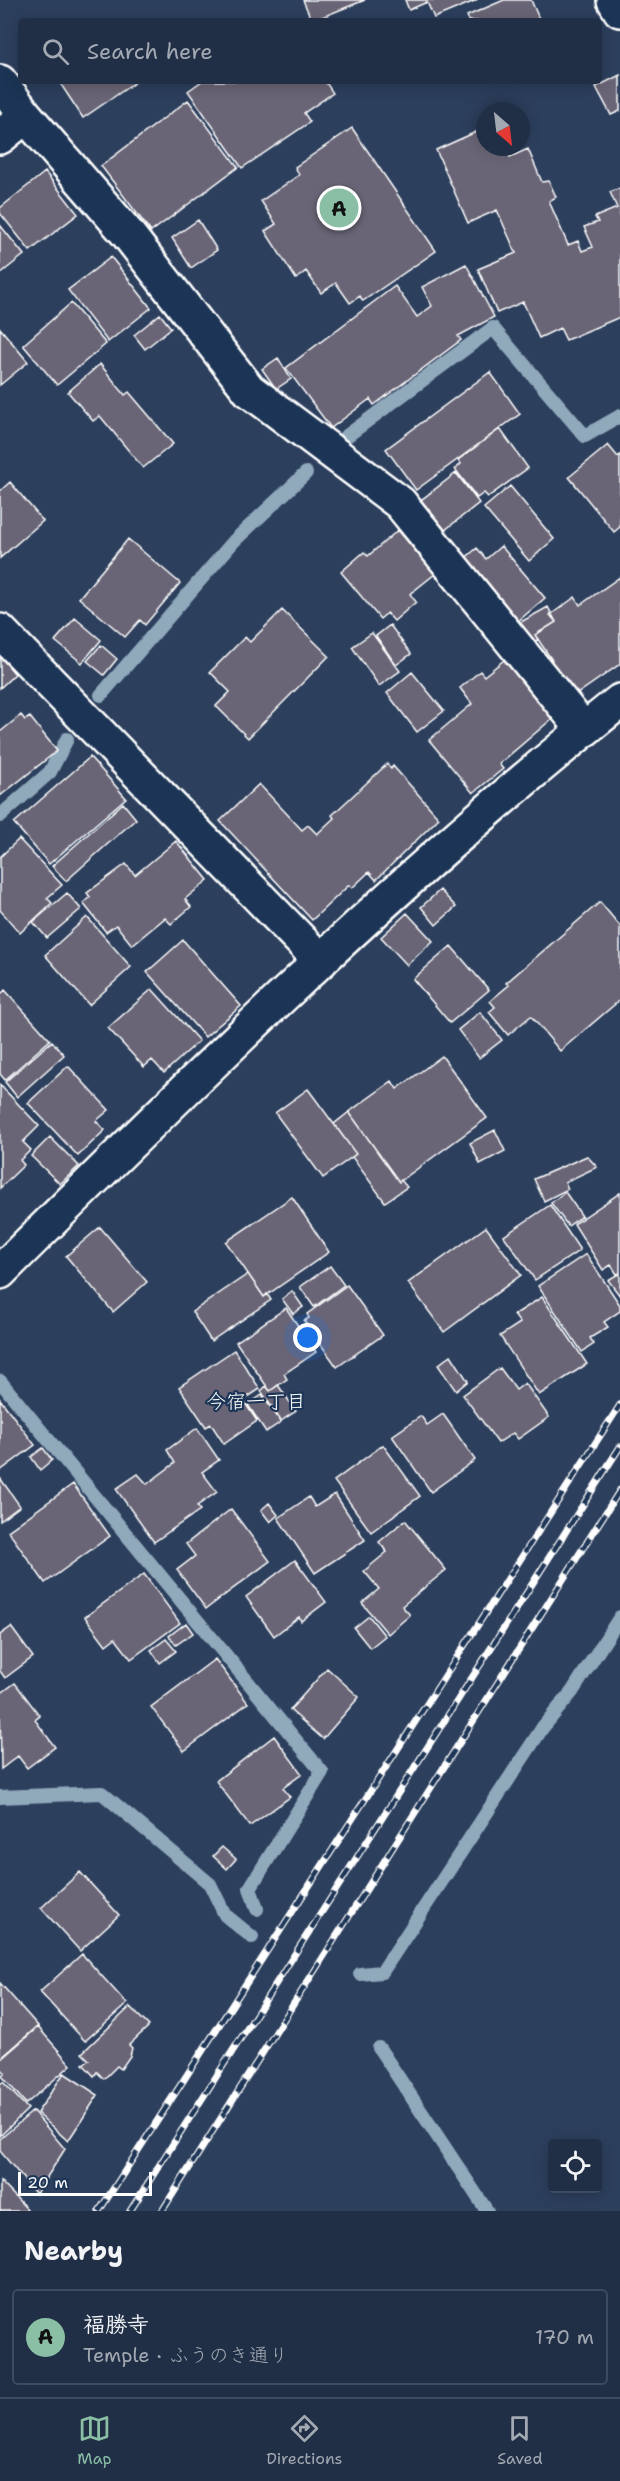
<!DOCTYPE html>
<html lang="en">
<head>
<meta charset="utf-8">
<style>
  :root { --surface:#212f46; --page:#2d3b51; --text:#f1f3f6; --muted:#a2a9b3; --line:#3e4a5f; --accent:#8abfa5 }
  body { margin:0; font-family:"Shantell Sans","Klee One",sans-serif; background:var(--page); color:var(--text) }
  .controls { position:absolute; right:18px; bottom:18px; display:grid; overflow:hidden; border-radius:6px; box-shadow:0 3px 15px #0003 }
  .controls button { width:54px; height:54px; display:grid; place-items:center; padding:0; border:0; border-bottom:2px solid var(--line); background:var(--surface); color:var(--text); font:30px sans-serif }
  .compass { position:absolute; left:476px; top:102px; width:54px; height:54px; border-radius:50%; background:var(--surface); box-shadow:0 3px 15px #0003; rotate:152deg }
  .scale { position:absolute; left:18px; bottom:15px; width:134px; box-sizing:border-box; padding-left:6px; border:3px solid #fff; border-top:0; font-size:16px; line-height:21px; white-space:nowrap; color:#fff; -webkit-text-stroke:4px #1d3557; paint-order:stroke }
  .you { position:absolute; left:308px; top:1338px; width:21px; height:21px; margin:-15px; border:4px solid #fff; border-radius:50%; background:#1a73e8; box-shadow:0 0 0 9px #1a73e833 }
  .badge { display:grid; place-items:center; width:39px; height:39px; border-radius:50%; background:var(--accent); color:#111; font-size:20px; font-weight:700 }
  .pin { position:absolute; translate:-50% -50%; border:3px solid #fff; box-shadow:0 2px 6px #0006 }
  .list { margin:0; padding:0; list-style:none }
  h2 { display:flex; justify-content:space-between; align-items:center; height:78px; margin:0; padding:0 24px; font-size:26px }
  h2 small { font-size:20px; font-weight:400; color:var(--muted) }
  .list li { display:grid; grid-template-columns:39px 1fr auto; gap:18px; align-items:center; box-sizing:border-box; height:96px; margin:0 12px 12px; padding:0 12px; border:2px solid var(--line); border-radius:6px }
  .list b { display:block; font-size:22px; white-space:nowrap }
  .list p { margin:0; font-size:20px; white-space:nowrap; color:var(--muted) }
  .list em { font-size:20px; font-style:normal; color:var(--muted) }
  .icon { flex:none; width:33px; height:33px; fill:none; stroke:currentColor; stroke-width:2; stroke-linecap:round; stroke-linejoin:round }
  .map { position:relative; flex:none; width:620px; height:2211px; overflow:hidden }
  .search { position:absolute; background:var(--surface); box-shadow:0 3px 15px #0003; left:18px; right:18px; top:18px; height:66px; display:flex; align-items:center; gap:15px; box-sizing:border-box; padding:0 21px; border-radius:6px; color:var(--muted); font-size:22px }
  .sheet { height:186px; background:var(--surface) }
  nav { display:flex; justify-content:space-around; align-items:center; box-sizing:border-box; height:84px; border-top:2px solid var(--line); background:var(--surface); font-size:16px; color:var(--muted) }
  nav a { display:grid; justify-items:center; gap:3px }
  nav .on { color:var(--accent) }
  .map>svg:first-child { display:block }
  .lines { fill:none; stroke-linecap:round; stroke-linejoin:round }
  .stream { stroke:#90a9bb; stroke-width:14 }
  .building { fill:#6a6576; stroke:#fff; stroke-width:1.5 }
  .minor-casing { stroke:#fff; stroke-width:38 }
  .tertiary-casing { stroke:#fff; stroke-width:38 }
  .minor { stroke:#1d3557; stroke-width:33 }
  .tertiary { stroke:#1d3557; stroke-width:33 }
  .rail-casing { stroke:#fff; stroke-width:7 }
  .rail { stroke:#1d3557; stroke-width:4.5; stroke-dasharray:14; stroke-linecap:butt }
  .labels { text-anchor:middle; stroke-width:4.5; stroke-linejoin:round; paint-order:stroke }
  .neighbourhood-label { font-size:20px; fill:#fff; stroke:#1d3557 }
</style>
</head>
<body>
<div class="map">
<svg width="620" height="2211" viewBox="0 0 620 2211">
  <rect width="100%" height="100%" fill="#2c3f5d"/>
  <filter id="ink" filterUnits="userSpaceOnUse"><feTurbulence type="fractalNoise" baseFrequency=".0167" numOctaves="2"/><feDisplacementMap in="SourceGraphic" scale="12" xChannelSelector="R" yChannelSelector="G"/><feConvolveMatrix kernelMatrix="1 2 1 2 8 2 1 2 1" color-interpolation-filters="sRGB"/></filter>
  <g filter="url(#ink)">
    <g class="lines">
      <path class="stream" d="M344 438 493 328 585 436 620 416
        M101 695 234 541 306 473
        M0 816 50 772 67 739
        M0 1381 322 1772 250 1888 257 1909
        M0 1797 102 1793 210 1884 225 1915 252 1937
        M360 1974 382 1972 543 1727 572 1692 620 1617
        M379 2048 487 2211"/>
    </g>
    <path class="building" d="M303 0H365L312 21Z
      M405 0H477L434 18 427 2 409 10Z
      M504 0H531L540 21H469L467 16Z
      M620 75V111L611 115 596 87Z
      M62 81H137L83 118 60 83Z
      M202 81H325L333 93 304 113 310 122 242 168 188 91Z
      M188 100 238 167 151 232 101 166Z
      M352 128 436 251 363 301 360 296 350 303 336 283 321 293 306 271 296 279 265 231 276 224 261 201 299 175 295 167Z
      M485 128V147H505L510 157 528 149 542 182 549 181 556 197 549 201 568 245 578 241 582 251 593 247 584 227 598 222 595 217 617 208 610 192 620 188V317L566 340 560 328 539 338 523 302 497 313 478 269 516 253 497 210 468 223 436 150Z
      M45 172 78 214 30 251 0 213V208Z
      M198 220 217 250 191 268 172 238Z
      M0 225 24 255 0 274Z
      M111 257 151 308 108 342 68 290Z
      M466 264 494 317 458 336 461 340 374 405 370 399 331 428 286 368 395 286 417 317 432 306 422 287Z
      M71 303 106 344 57 385 23 345Z
      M160 314 171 328 145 349 134 335Z
      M0 328 28 362 0 385Z
      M278 358 291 379 276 389 262 369Z
      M100 364 125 395 129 392 173 444 143 468 100 416 93 421 68 392Z
      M490 372 520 414 416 490 386 449Z
      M500 429 528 468 488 497 484 493 477 498 455 469 461 464 458 460Z
      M608 445 618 457 620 455V527L614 532 569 477Z
      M456 473 479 503 445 530 421 500Z
      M10 482 43 521 0 558V491Z
      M510 486 554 539 529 561 484 508Z
      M398 530 435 574 410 594 416 602 394 621 387 613 380 619 341 572 364 552 368 556Z
      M128 539 180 583 145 625 140 620 125 637 79 598Z
      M501 546 545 598 516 623 463 560 477 548 486 559Z
      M620 577V664L577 694 566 679 561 682 548 663 552 660 535 635 556 622 550 615 553 613 575 597 580 605Z
      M548 607 556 622 535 635 538 639 533 643 519 623Z
      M282 610 329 656 248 738 216 706 230 692 210 672 245 637 250 642Z
      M75 618 101 640 82 663 55 641Z
      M390 625 411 654 396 665 376 636Z
      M372 633 400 671 379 686 352 647Z
      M101 645 117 659 104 675 87 661Z
      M0 656 15 674 0 688Z
      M504 660 553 718 499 764 503 769 473 793 429 740 472 704 460 688 480 671 484 676Z
      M412 672 444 711 417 732 387 693Z
      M21 715 25 720 30 717 57 751 0 796V732Z
      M90 757 126 798 49 864 14 823Z
      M387 764 391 769 393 766 439 818 376 880 369 872 352 888 349 885 312 920 220 821 259 784 302 830 308 825 317 834 334 818 332 815Z
      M123 803 136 819 66 881 52 866Z
      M19 839 62 885 47 898 52 903 20 933 0 910V857Z
      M176 841 208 880 185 899 191 907 171 924 165 918 132 945 116 925 106 932 83 903 90 897 87 893 126 864 135 875Z
      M440 890 456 907 436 925 421 907Z
      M67 893 81 909 47 938 33 922Z
      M600 902 620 926V1000L560 1051 531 1016 508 1035 489 1012 495 1007 490 1001 509 985 506 983Z
      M407 913 433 941 407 965 381 937Z
      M87 917 131 967 89 1005 45 955Z
      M183 940 241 1006 205 1037 147 972Z
      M451 946 489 990 450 1023 413 979Z
      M152 989 199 1041 164 1073 152 1060 144 1067 108 1028Z
      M5 990 50 1040 5 1080 0 1074V995Z
      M480 1012 502 1040 479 1058 458 1030Z
      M52 1041 64 1055 17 1097 5 1082Z
      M442 1056 487 1118 399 1182 349 1112 392 1081 397 1089Z
      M68 1066 109 1110 96 1121 105 1130 78 1156 28 1103Z
      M0 1085 39 1126 23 1142 31 1150 20 1160 24 1165 0 1188Z
      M308 1089 356 1154 323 1178 275 1113Z
      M349 1112 399 1182 401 1180 407 1187 385 1202 352 1157 356 1154 334 1124Z
      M495 1130 505 1151 480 1164 470 1143Z
      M50 1137 79 1166 60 1184 31 1156Z
      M587 1156 597 1167 565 1182 568 1189 544 1201 534 1179Z
      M565 1192 582 1216 568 1226 551 1203Z
      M620 1193V1273L617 1274 611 1265 603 1270 574 1224Z
      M292 1197 329 1252 264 1297 226 1242Z
      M550 1205 580 1250 535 1280 504 1236Z
      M100 1227 147 1282 113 1312 66 1256Z
      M486 1227 521 1275 444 1332 408 1283Z
      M586 1254 620 1305V1311L604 1322 608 1327 590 1338 594 1344 582 1352 538 1286Z
      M330 1266 344 1285 314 1307 300 1287Z
      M620 1273V1296L608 1280Z
      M248 1274 264 1297 267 1294 271 1300 211 1341 192 1312Z
      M347 1285 383 1335 337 1367 304 1321 309 1318 307 1314Z
      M292 1291 303 1307 293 1314 282 1299Z
      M542 1297 587 1364 539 1395 500 1336 520 1323 514 1315Z
      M286 1308 316 1352 284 1374 287 1379 270 1391 236 1342Z
      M234 1350 260 1389 243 1400 257 1421 224 1444 211 1424 206 1427 179 1387Z
      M451 1355 468 1381 456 1391 438 1365Z
      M500 1368 516 1390 525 1383 549 1417 518 1439 513 1433 498 1443 463 1395Z
      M278 1385 296 1411 281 1421 261 1391 266 1386 270 1391Z
      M262 1395 281 1422 266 1432 248 1405Z
      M0 1399 35 1445 0 1471Z
      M443 1414 475 1460 431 1492 392 1436 421 1416 427 1425Z
      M197 1428 219 1460 202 1472 217 1492 197 1506 200 1510 154 1542 116 1489 138 1474 147 1484 175 1463 167 1450Z
      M383 1445 420 1496 371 1532 334 1481Z
      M43 1448 52 1460 40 1470 31 1457Z
      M0 1478 20 1506 0 1521Z
      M73 1484 110 1536 45 1583 8 1531Z
      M335 1494 365 1540 315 1573 278 1518 309 1497 315 1507Z
      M269 1503 278 1515 270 1522 261 1510Z
      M231 1509 270 1561 206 1609 177 1570 195 1556 186 1544Z
      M405 1520 446 1570 402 1606 410 1615 388 1634 362 1603 379 1589 364 1571 387 1552 379 1542Z
      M295 1560 326 1602 301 1621 299 1617 274 1636 246 1597Z
      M144 1574 180 1623 131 1659 115 1638 106 1645 85 1617Z
      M369 1616 385 1636 370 1648 354 1628Z
      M186 1623 193 1633 176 1645 169 1636Z
      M11 1627 33 1657 5 1678 0 1671V1635Z
      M166 1639 176 1651 160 1663 151 1650Z
      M215 1659 248 1703 184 1751 151 1707Z
      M327 1668 359 1697 323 1739 290 1710Z
      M15 1683 40 1716 35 1720 55 1747 27 1768 18 1756 1 1769 0 1694Z
      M274 1736 302 1774 283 1788 290 1797 250 1826 216 1781Z
      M222 1847 236 1859 227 1869 213 1856Z
      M80 1872 119 1915 80 1951 41 1908Z
      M82 1954 127 2004 85 2041 40 1992Z
      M0 1983 38 2026 0 2059Z
      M130 2007 149 2026 129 2045 132 2048 130 2056 121 2069 117 2066 104 2079 97 2072 94 2076 83 2064 89 2060 82 2053Z
      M38 2027 71 2065 26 2104 2 2076 5 2073 0 2067V2060Z
      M64 2073 98 2095 68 2141 37 2113Z
      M3 2082 28 2109 0 2136V2084Z
      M33 2111 65 2149 36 2194 0 2151V2139Z
      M0 2181 27 2209 26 2211H0Z"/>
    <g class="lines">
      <defs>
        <path id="minor" d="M0 82 26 116
          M0 137 26 116 127 233 249 390 400 503 584 730
          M0 631 321 961
          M0 1272C199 1074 400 876 620 701"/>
        <path id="tertiary" d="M614 0 620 10"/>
      </defs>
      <use href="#minor" class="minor-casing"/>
      <use href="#tertiary" class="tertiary-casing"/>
      <use href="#minor" class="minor"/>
      <use href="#tertiary" class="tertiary"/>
      <defs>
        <path id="rail" d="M99 2211 620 1405
          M130 2211 620 1447
          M162 2211 620 1490"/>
      </defs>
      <use href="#rail" class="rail-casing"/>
      <use href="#rail" class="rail"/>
    </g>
  </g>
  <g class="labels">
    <g class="neighbourhood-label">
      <text x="256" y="1408">今宿一丁目</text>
    </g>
  </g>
</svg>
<div class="controls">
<button><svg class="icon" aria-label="locate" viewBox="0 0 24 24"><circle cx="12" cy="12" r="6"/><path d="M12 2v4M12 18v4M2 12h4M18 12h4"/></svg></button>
</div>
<svg class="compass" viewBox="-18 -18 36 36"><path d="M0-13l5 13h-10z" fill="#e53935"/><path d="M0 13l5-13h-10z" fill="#a2a9b3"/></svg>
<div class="scale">20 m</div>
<div class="you"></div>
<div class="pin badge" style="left:339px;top:208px">A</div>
<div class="search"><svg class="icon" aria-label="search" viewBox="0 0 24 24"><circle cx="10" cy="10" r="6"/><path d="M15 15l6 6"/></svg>Search here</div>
</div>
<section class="sheet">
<h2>Nearby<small></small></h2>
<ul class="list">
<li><span class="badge">A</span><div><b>福勝寺</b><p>Temple · ふうのき通り</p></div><em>170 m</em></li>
</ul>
</section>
<nav>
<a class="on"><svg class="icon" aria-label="map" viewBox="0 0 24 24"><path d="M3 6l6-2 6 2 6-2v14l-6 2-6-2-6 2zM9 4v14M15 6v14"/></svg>Map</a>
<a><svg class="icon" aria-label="directions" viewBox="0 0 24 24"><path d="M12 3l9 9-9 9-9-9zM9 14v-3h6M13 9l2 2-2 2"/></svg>Directions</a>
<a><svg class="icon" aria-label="saved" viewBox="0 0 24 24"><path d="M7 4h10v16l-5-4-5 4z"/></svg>Saved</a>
</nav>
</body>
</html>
